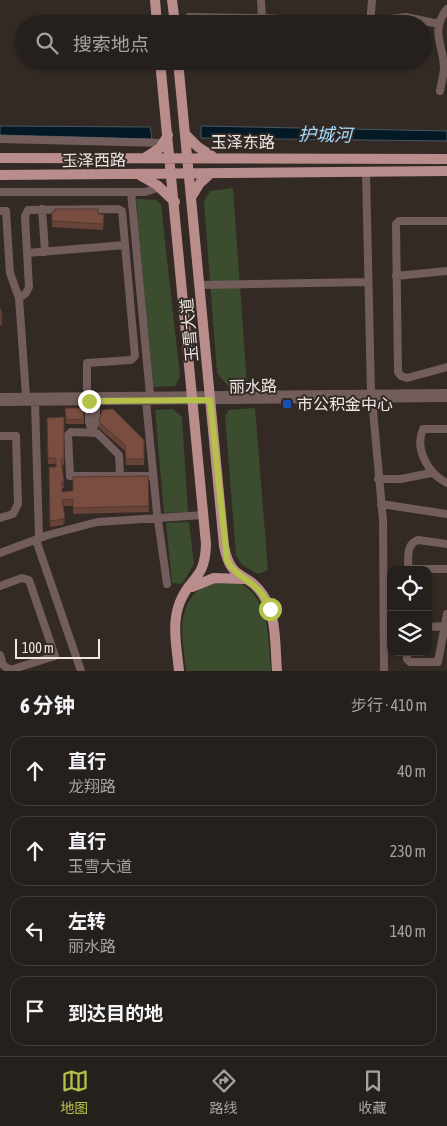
<!DOCTYPE html>
<html lang="zh">
<head>
<meta charset="utf-8">
<style>
  :root { --surface:#26201c; --page:#322d29; --text:#f1f3f6; --muted:#a4a3a3; --line:#423e3b; --accent:#b6c149 }
  body { margin:0; font-family:"Asap Condensed","Noto Sans SC",sans-serif; background:var(--page); color:var(--text) }
  .controls { position:absolute; right:15px; bottom:15px; display:grid; overflow:hidden; border-radius:10px; box-shadow:0 1px 4px #0004 }
  .controls button { width:45px; height:45px; display:grid; place-items:center; padding:0; border:0; border-bottom:1px solid var(--line); background:var(--surface); color:var(--text); font:25px sans-serif }
  .scale { position:absolute; left:15px; bottom:12px; width:85px; box-sizing:border-box; padding-left:5px; border:2px solid #eee8e5; border-top:0; font-size:14px; line-height:18px; white-space:nowrap; color:#eee8e5; -webkit-text-stroke:4px #332a25; paint-order:stroke }
  .stop { position:absolute; width:15px; height:15px; margin:-11px; border:4px solid #b6c149; border-radius:50%; background:#fff }
  .stop.end { background:#b6c149; border-color:#fff; box-shadow:0 1px 5px #0008 }
  .list { margin:0; padding:0; list-style:none }
  h2 { display:flex; justify-content:space-between; align-items:center; height:65px; margin:0; padding:0 20px; font-size:21px }
  h2 small { font-size:16px; font-weight:400; color:var(--muted) }
  .list li { display:grid; grid-template-columns:32px 1fr auto; gap:15px; align-items:center; box-sizing:border-box; height:70px; margin:0 10px 10px; padding:0 10px; border:1px solid var(--line); border-radius:15px }
  .list b { display:block; font-size:19px; white-space:nowrap }
  .list p { margin:0; font-size:16px; white-space:nowrap; color:var(--muted) }
  .list em { font-size:16px; font-style:normal; color:var(--muted) }
  .icon { flex:none; width:28px; height:28px; fill:none; stroke:currentColor; stroke-width:2; stroke-linecap:round; stroke-linejoin:round }
  .map { position:relative; flex:none; width:447px; height:671px; overflow:hidden }
  .search { position:absolute; background:var(--surface); box-shadow:0 1px 4px #0004; left:15px; right:15px; top:15px; height:55px; display:flex; align-items:center; gap:12px; box-sizing:border-box; padding:0 18px; border-radius:28px; color:var(--muted); font-size:19px }
  .sheet { height:385px; background:var(--surface) }
  nav { display:flex; justify-content:space-around; align-items:center; box-sizing:border-box; height:70px; border-top:1px solid var(--line); background:var(--surface); font-size:14px; color:var(--muted) }
  nav a { display:grid; justify-items:center; gap:2px }
  nav .on { color:var(--accent) }
  .map>svg:first-child { display:block }
  .green { fill:#3c4c2e }
  .water { fill:#031925; stroke:#4a575f }
  .lines { fill:none; stroke-linecap:round; stroke-linejoin:round }
  .minor { stroke:#725d5c; stroke-width:8 }
  .major { stroke:#b88d8c; stroke-width:10 }
  .wall { fill:#684338 }
  .shaded-wall { fill:#55372e }
  .building { fill:#794e41; stroke:#55372e }
  .route { stroke:#b6c149; stroke-width:6 }
  .transit-dot { fill:#1a4fb4; stroke:#332a25; stroke-width:2 }
  .labels { text-anchor:middle; stroke-width:4; stroke-linejoin:round; paint-order:stroke }
  .street-label { font-size:16px; fill:#eee8e5; stroke:#332a25 }
  .poi-label { font-size:16px; fill:#eee8e5; stroke:#332a25; text-anchor:start }
  .water-label { font-size:18px; font-style:italic; fill:#a0dafa; stroke:#332a25 }
</style>
</head>
<body>
<div class="map">
<svg width="447" height="671" viewBox="0 0 447 671">
  <rect width="100%" height="100%" fill="#332a25"/>
  <path class="green" d="M233 188 247 385 228 386 217 373 204 201 210 191Z
    M136 199 157 200 161 205 180 376 175 386 153 387Z
    M255 408 268 570 258 574 242 565 236 555 225 416 229 410Z
    M173 409 182 417 188 512 164 513 155 410Z
    M189 522 194 564 182 584 172 583 166 523Z
    M208 583H240C271 600 268 640 271 671H186C183 636 173 604 208 583Z"/>
  <path class="water" d="M0 126 150 127 152 139 0 135Z
    M201 126 447 131V141L201 138Z"/>
  <g class="lines">
    <path class="minor" d="M189 17 262 18 261 0
      M262 18 360 23 406 17 439 24
      M370 24 372 0
      M440 91C441 84 444 75 444 67 443 44 430 31 447 9
      M0 139 164 143
      M366 172 371 393
      M0 192H145L160 187
      M131 192 150 395
      M42 209 45 252
      M0 211H6L10 273 19 298 26 396
      M447 221H399L396 224 398 372 401 376 407 378 447 367
      M27 253 125 245
      M396 276 447 271
      M200 285 368 282
      M19 298 26 293 29 287 25 216 28 210 118 209 122 211 135 356 131 360 87 363V396
      M0 397 447 393
      M372 399 383 520 384 671
      M89 401V422L92 431
      M146 401 157 513 167 584
      M0 402 447 398
      M35 402 39 539
      M447 429H423C414 450 429 474 447 483
      M92 431 96 422V401
      M0 436H16L18 504 13 514 0 518
      M120 476 119 455 97 433 71 432 68 435 70 476H153
      M378 479H401L431 473
      M381 504 447 514
      M36 540 81 671
      M0 553 48 535 97 522 204 515
      M408 569H447
      M408 570C409 558 405 545 418 540L447 544
      M0 586 22 578 29 580 55 656 10 670 3 665 0 655
      M428 627 445 626
      M407 652V659L410 662H438L447 614"/>
    <path class="major" d="M155 0 157 24
      M172 0 175 24
      M160 61 206 544C205 581 190 576 180 602 171 623 177 649 179 671
      M178 61 224 546C231 583 247 570 263 595 277 616 275 647 277 671
      M186 135 198 147 212 156
      M146 157 160 148 168 135
      M0 158 447 159
      M0 175 447 171
      M141 176 157 185 175 202
      M192 196 200 183 211 173
      M192 587 214 578 243 579"/>
  </g>
  <path class="wall" d="M52 212 104 215 103 230 52 227Z
    M0 309H1L2 325H0Z
    M65 408H83L84 424H66Z
    M64 417V465H62L64 488H62V492L73 491 148 476 149 512 73 514V506H63L65 523 63 525 50 527 49 467H56V464H48L47 418Z
    M99 422 144 440V465H126L125 451 99 428Z"/>
  <path class="shaded-wall" d="M65 517V523L63 525V519Z"/>
  <path class="building" d="M55 209H98V214L104 215 103 224 52 221V212H55Z
    M0 309H1L2 319H0Z
    M65 408H83L84 419 66 420Z
    M113 409 144 440V459H126L125 445 99 422 102 410Z
    M64 417V459H61L64 482H62V492L73 491V477L148 476 149 506 73 508V499L62 500 65 517 63 519 50 521 49 467H56V458H48L47 418Z"/>
  <g class="lines">
    <path class="route" d="M89 401 210 400 227 560C237 581 259 579 270 609"/>
  </g>
  <rect class="transit-dot" x="282" y="399" width="10" height="10" rx="2.5"/>
  <g class="labels">
    <g class="street-label">
      <text x="243" y="148">玉泽东路</text>
      <text transform="translate(94 160) rotate(-1)" y="6">玉泽西路</text>
      <text transform="translate(189 330) rotate(-95)" y="6">玉雪大道</text>
      <text transform="translate(253 386) rotate(-1)" y="6">丽水路</text>
    </g>
    <g class="poi-label">
      <text x="297" y="410">市公积金中心</text>
    </g>
    <g class="water-label">
      <text transform="translate(325 135) rotate(1)" y="6">护城河</text>
    </g>
  </g>
</svg>
<div class="controls">
<button><svg class="icon" aria-label="locate" viewBox="0 0 24 24"><circle cx="12" cy="12" r="6"/><path d="M12 2v4M12 18v4M2 12h4M18 12h4"/></svg></button>
<button><svg class="icon" aria-label="layers" viewBox="0 0 24 24"><path d="M12 4l9 5-9 5-9-5zM3 14l9 5 9-5"/></svg></button>
</div>
<div class="scale">100 m</div>
<div class="stop" style="left:270px;top:609px"></div>
<div class="stop end" style="left:89px;top:401px"></div>
<div class="search"><svg class="icon" aria-label="search" viewBox="0 0 24 24"><circle cx="10" cy="10" r="6"/><path d="M15 15l6 6"/></svg>搜索地点</div>
</div>
<section class="sheet">
<h2>6 分钟<small>步行 · 410 m</small></h2>
<ul class="list">
<li><svg class="icon" aria-label="ahead" viewBox="0 0 24 24"><path d="M12 20V5M6 11l6-6 6 6"/></svg><div><b>直行</b><p>龙翔路</p></div><em>40 m</em></li>
<li><svg class="icon" aria-label="ahead" viewBox="0 0 24 24"><path d="M12 20V5M6 11l6-6 6 6"/></svg><div><b>直行</b><p>玉雪大道</p></div><em>230 m</em></li>
<li><svg class="icon" aria-label="left" viewBox="0 0 24 24"><path d="M17 20v-9H6M10 6l-5 5 5 5"/></svg><div><b>左转</b><p>丽水路</p></div><em>140 m</em></li>
<li><svg class="icon" aria-label="arrive" viewBox="0 0 24 24"><path d="M6 21V4h12l-3 4 3 4H6"/></svg><div><b>到达目的地</b></div></li>
</ul>
</section>
<nav>
<a class="on"><svg class="icon" aria-label="map" viewBox="0 0 24 24"><path d="M3 6l6-2 6 2 6-2v14l-6 2-6-2-6 2zM9 4v14M15 6v14"/></svg>地图</a>
<a><svg class="icon" aria-label="directions" viewBox="0 0 24 24"><path d="M12 3l9 9-9 9-9-9zM9 14v-3h6M13 9l2 2-2 2"/></svg>路线</a>
<a><svg class="icon" aria-label="saved" viewBox="0 0 24 24"><path d="M7 4h10v16l-5-4-5 4z"/></svg>收藏</a>
</nav>
</body>
</html>
